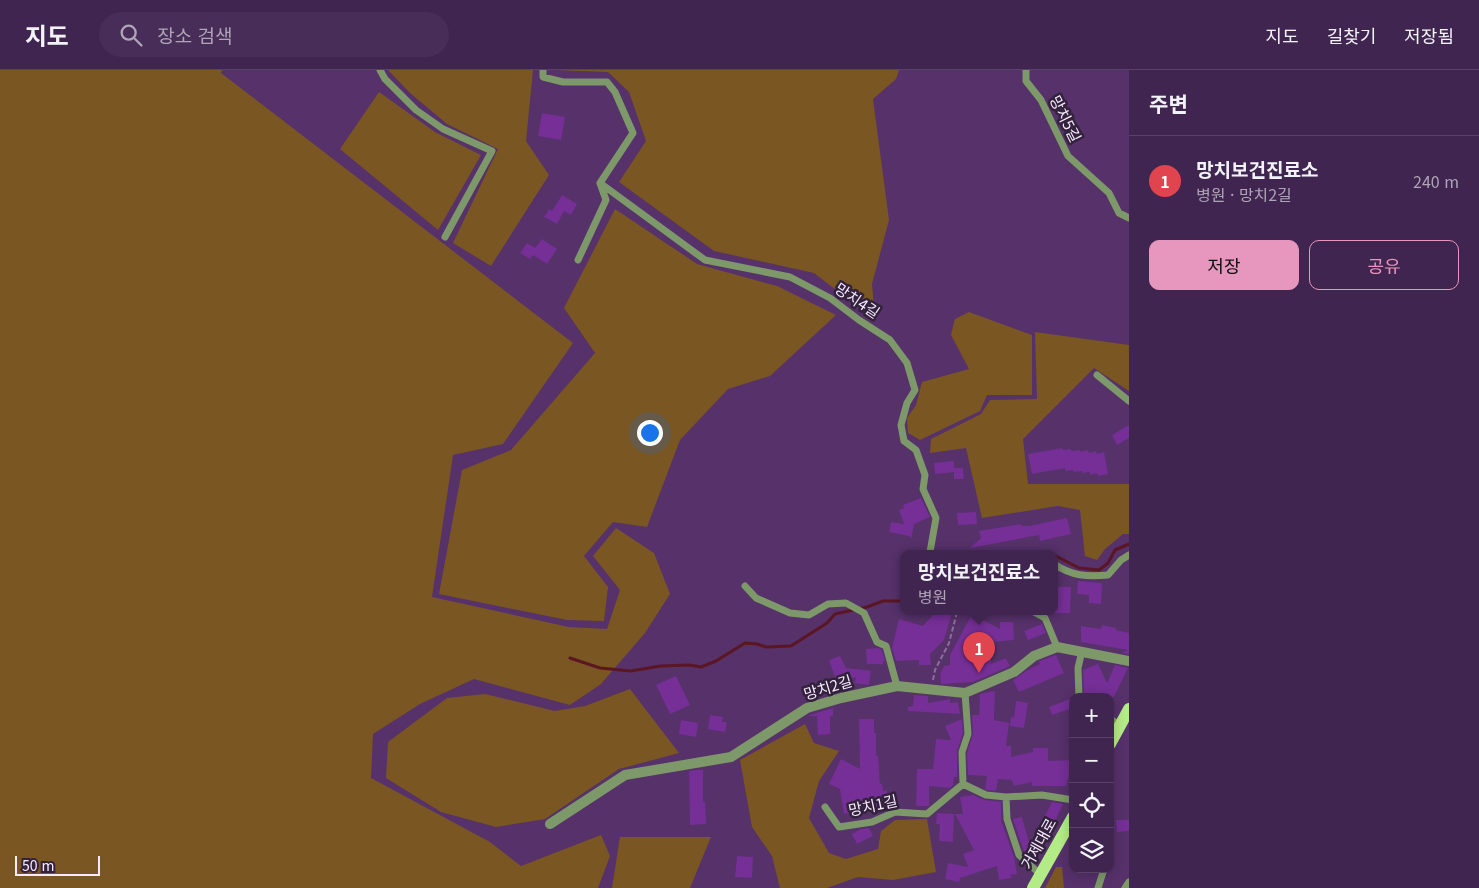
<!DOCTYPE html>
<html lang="ko">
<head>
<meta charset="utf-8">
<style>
  :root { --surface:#402550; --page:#472d57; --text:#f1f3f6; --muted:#aea5b7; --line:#594267; --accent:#e797bd }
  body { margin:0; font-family:Georgia,"Noto Sans KR",serif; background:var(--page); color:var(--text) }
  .controls { position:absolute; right:15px; bottom:15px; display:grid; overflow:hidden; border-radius:10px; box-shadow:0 2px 12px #0003 }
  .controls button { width:45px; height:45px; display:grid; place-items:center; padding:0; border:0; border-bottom:1px solid var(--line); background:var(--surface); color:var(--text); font:25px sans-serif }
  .scale { position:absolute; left:15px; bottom:12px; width:85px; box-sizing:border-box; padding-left:5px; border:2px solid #f7eaff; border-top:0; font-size:14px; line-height:18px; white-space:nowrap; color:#f7eaff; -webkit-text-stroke:4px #33223c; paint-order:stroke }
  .you { position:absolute; left:649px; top:362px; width:18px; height:18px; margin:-12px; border:4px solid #fff; border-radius:50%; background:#1a73e8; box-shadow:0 0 0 8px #1a73e833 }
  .badge { display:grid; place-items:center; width:32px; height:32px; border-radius:50%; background:var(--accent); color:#fff; font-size:16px; font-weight:700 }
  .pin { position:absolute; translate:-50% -41px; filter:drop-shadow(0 1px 2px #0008) }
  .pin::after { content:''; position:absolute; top:26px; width:18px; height:15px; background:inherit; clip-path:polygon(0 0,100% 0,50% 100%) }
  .popup { position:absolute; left:900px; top:480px; width:158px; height:65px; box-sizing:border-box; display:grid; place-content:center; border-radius:10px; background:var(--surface); filter:drop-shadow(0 1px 4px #0005); font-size:16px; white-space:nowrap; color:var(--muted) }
  .popup b { font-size:19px; color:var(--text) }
  .popup::after { content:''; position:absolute; left:50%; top:100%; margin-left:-10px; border:10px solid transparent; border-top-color:var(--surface) }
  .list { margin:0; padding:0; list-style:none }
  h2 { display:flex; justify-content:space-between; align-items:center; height:65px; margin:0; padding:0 20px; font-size:21px }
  h2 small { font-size:16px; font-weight:400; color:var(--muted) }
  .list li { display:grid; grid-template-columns:32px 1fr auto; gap:15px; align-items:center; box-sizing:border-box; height:90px; padding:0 20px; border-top:1px solid var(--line) }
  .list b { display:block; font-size:19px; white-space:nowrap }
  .list p { margin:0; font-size:16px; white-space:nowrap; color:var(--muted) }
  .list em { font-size:16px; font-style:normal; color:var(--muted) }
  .actions { display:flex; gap:10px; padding:15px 20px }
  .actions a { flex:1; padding:11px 0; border:1px solid var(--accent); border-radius:10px; text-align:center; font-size:18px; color:var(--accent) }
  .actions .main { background:var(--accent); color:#111 }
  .icon { flex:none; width:28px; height:28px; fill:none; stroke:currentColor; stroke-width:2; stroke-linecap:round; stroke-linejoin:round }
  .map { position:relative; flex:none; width:1129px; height:818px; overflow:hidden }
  header { display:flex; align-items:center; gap:30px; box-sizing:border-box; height:70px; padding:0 25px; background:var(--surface); border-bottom:1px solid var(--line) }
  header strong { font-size:24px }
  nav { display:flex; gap:28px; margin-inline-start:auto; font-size:18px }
  .search { width:350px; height:45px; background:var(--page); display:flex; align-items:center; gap:12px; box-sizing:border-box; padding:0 18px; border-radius:28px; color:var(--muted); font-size:19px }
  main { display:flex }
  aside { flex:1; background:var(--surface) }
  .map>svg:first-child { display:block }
  .green { fill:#7a5623 }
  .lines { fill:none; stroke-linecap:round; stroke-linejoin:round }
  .stream { stroke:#5b1624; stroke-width:3 }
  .building { fill:#752f96 }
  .path { stroke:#8b6e9b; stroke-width:2; stroke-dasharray:5 2.5; stroke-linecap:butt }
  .lane { stroke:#7d9869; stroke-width:7 }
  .street { stroke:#7d9869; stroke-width:10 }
  .primary { stroke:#b3eb87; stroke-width:12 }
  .labels { text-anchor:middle; stroke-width:5; stroke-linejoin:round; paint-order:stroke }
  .street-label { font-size:15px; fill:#f7eaff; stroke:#33223c }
</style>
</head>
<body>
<header>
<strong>지도</strong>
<div class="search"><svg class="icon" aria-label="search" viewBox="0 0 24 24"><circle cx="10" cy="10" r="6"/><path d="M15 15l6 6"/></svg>장소 검색</div>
<nav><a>지도</a><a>길찾기</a><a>저장됨</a></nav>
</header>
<main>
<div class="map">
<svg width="1129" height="818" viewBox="0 0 1129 818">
  <rect width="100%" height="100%" fill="#56316a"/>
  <path class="green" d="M0 0H222L221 3 573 273 503 374 453 385 432 527 569 557 607 559 620 520 593 486 616 458 654 483 670 524 645 563 601 614 570 635 474 609 420 634 373 664 371 708 490 772 521 796 601 765 610 786 598 818H0Z
    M388 0H533L526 71 549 105 491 196 453 173 498 79 447 54 410 23Z
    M555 0H899L896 9 873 29 889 150 872 214 875 250 814 203 714 181 619 112 646 71 629 22 608 2Z
    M379 22 435 62 481 85 438 160 340 79Z
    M615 139 697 194 777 216 836 245 770 306 728 319 680 370 647 457 613 452 584 486 608 517 604 551 567 550 439 524 462 400 511 380 595 283 564 238Z
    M969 242 1032 265V325H987L980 341 920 370 908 363 907 348 916 335 922 312 969 299 951 265 955 249Z
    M1035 262 1129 275V321L1094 298 1023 369 1028 414H1129V464H1123L1105 479 1097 490 1085 486 1080 440 1058 436 982 448 966 378 930 383 931 369 981 344 990 330 1037 329Z
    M630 619 679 683 619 699 545 749 496 757 441 742 386 708 388 672 447 628 485 624 555 641 585 636Z
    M805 654 814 673 839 681 819 711 809 748 829 783 846 789 878 779 881 761 895 750 927 749 936 802 893 810 858 807 827 818H780L772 786 752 757 740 690Z
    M620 767H711L690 818H612Z
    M1056 797H1062L1064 818H1045Z"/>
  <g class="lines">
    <path class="stream" d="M1054 485 1079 498 1099 500 1108 493 1115 480 1129 474
      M570 588 600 598 631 601 660 596 690 595 701 597 716 591 745 573 757 574 766 577 791 576 827 553 835 544 867 537 883 531H904"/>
  </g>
  <path class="building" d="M542 43 565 47 561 70 538 66Z
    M562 125 577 134 571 145 564 141 557 154 544 147 549 139 552 141Z
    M542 169 557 179 547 194 533 185 530 189 520 183 527 173 535 178Z
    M1129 355V368L1117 375 1112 365Z
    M1062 378 1063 380 1071 379V381L1080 380V382L1088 380 1089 383 1096 381 1097 384 1104 382 1108 404 1098 406 1097 403 1090 405V402L1082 403V401L1074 402 1073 400 1065 401V398L1032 404 1028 384Z
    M954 391V398H963L964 409H954V402L935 404 934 393Z
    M921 428 930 447 914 454 911 469 909 466 889 462 891 452 904 454 899 440 904 438 903 435Z
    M976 442 977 454 958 455 957 443Z
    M1067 448 1071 464 1040 471 1039 465 970 478 981 468 979 461 1021 454V456H1029Z
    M1078 511 1102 513 1101 534 1089 533V525L1077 524Z
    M1054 517H1071L1070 543H1054Z
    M934 542H952L944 570 930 584 931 595H919V590L896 591 892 578 899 549 923 556 932 546Z
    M972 544 1000 559V552H1013L1014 570 991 572V594L1006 588 1010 596 973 612 941 614 940 604 944 596 950 595V585Z
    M1042 554 1046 563 1028 570 1024 561Z
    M1102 555 1116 558V560L1129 563V584L1122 583 1128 580 1081 572V556L1101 559Z
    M878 578 882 580 885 591H883V594H867L866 579Z
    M1056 585 1064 603 1019 622 1013 610 1028 600 1040 594 1039 591Z
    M840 586 846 598 873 601H871L869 615 855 613 856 607 837 613 829 590Z
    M1098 594 1107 613 1115 595 1128 598 1114 627H1084L1083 600Z
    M676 606 690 635 670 644 656 615Z
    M995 621 994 650 1009 653 1006 676H1011V687L1033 682V678H1048V691L1073 690 1066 716H1032V712L1014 716 1012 710 998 709 996 721 987 720 985 719 987 706 968 705 967 683 973 664 972 645H979L980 624Z
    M914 625 928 626V633L950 629V633L958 632 960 644 908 641V637L913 636Z
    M1073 628V638L1052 645 1049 637Z
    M1016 631 1028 633 1024 658 1010 656 1011 647 1014 648Z
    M833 638V646H830V664L818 665 817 646H807Z
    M710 645 723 647 722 652H727L725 662 708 659Z
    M859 649H874V663H876V686H878L880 714 882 713 883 721 887 720 888 729 885 730 886 736 844 744 840 719 829 714 841 689 860 699Z
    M962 649 963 663 957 681V707H954L953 715 950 718 929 716V736H916L917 699H933L936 669 951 670 945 656Z
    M681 650 698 653 696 667 679 664Z
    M695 700H703V732H705L706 754 690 755 689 701Z
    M973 725 985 730 1001 732V750L1014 787 1017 804 1010 805 1012 808 999 810 997 796 960 808 959 812 945 809 948 793 968 797 963 784 974 780 955 744H963L960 727Z
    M1052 732 1063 734 1055 751 1045 746Z
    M937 743 954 744 953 772 939 771 940 754H936Z
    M1022 747 1029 772 1036 770 1041 780 1034 791 1024 782 1013 749Z
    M1116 750H1129V761L1117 762Z
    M869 758 873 766 857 774 852 764 861 759Z
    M737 786 753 787 752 808 735 807Z"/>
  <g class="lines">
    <path class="path" d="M933 610 935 600 949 573 957 542"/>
    <path class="lane" d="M380 0 385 9 416 40 443 59 492 81 445 167
      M543 0V7L563 12H607L615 22 633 63 600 113 606 130 578 190
      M1026 0V11L1041 30 1068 86 1109 123 1119 143 1129 148
      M600 113 705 190 790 207 830 228 859 250 890 270 907 293 915 320 907 333 901 355 904 371 916 380 925 405 923 419 936 448 930 482 933 484
      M1097 305 1129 331
      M1054 494C1072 506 1087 507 1108 505L1121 490 1129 485
      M745 516 756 528 790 543 809 545 828 534 846 533 864 543 877 572 886 576 897 616
      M1034 542 1045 548 1057 577
      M1079 627 1078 598 1082 581
      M1110 649 1120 655
      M963 714 962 682 968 664 965 623
      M1006 727 1007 749 1019 785 1040 804
      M825 737 839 757 872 752 895 742 927 744 963 714 986 725 1006 727 1042 725 1073 730
      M1098 818 1104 799
      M1125 818 1129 812"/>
    <path class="street" d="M550 754 625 705 731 687 807 638 841 628 897 616 965 623 1014 602 1034 586 1057 577 1129 591"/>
    <path class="primary" d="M1110 674 1129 639
      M1033 818 1073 747"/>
  </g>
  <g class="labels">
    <g class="street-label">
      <text transform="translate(1065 49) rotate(63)" y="5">망치5길</text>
      <text transform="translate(857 231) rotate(34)" y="5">망치4길</text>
      <text transform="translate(828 618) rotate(-17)" y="5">망치2길</text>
      <text transform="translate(873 736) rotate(-12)" y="5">망치1길</text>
      <text transform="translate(1039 774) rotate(-61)" y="5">거제대로</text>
    </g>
  </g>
</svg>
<div class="controls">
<button>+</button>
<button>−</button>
<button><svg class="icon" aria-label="locate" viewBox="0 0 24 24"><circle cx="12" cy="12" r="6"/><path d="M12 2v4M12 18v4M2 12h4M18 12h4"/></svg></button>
<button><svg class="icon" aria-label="layers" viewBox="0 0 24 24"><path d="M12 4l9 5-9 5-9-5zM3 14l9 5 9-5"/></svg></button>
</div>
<div class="scale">50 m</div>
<div class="you"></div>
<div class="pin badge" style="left:979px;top:603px;background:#e0444e">1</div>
<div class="popup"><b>망치보건진료소</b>병원</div>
</div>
<aside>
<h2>주변<small></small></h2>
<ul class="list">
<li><span class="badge" style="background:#e0444e">1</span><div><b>망치보건진료소</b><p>병원 · 망치2길</p></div><em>240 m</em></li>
</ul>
<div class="actions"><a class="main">저장</a><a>공유</a></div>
</aside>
</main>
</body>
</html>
